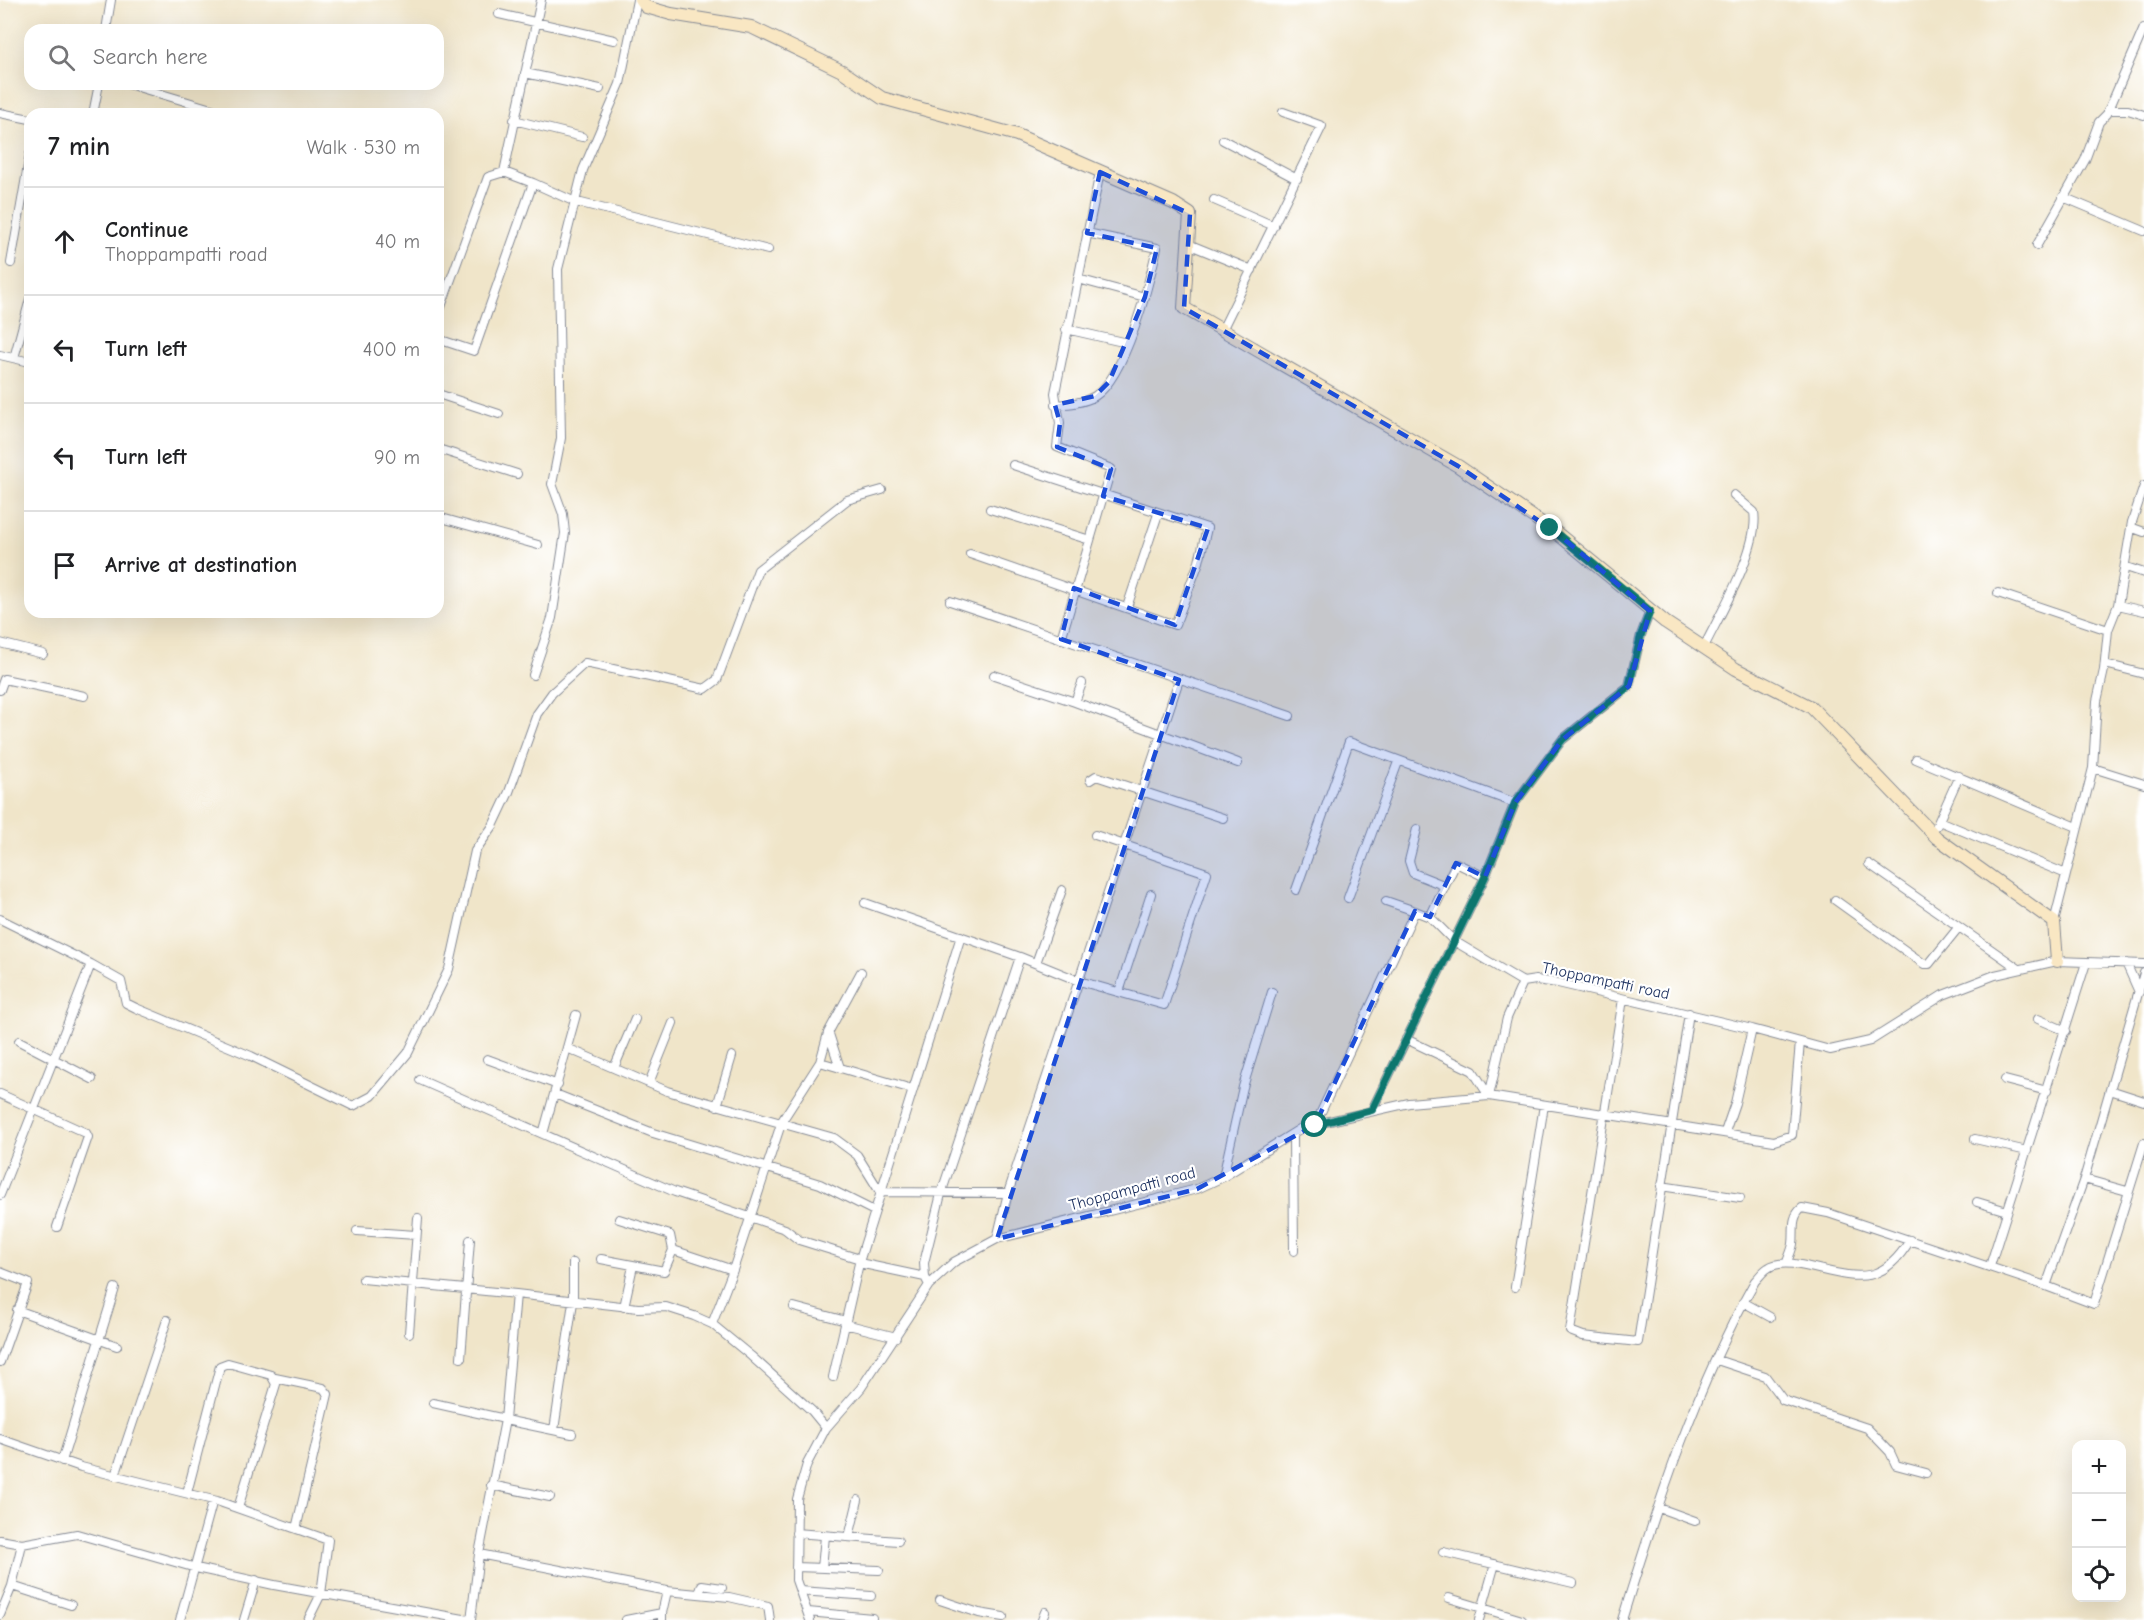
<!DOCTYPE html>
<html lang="en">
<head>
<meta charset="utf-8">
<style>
  :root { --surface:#fff; --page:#f6f6f6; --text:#202124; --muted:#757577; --line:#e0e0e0 }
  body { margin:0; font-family:"Comic Neue",sans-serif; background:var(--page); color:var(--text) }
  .controls { position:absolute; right:18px; bottom:18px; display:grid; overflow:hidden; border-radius:12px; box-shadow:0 6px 24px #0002 }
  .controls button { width:54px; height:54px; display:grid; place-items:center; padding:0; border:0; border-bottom:2px solid var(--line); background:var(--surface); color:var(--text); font:30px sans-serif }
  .stop { position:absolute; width:18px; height:18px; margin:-14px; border:4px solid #0f766e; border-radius:50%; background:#fff }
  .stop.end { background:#0f766e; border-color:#fff; box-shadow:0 2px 6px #0008 }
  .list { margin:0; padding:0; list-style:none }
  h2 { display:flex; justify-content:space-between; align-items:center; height:78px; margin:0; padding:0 24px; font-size:26px }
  h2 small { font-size:20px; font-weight:400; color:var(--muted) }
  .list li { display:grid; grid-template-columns:39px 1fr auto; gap:18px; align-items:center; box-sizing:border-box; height:108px; padding:0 24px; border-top:2px solid var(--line) }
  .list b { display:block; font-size:22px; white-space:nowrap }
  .list p { margin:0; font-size:20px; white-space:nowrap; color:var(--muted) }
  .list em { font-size:20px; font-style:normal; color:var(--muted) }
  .icon { flex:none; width:33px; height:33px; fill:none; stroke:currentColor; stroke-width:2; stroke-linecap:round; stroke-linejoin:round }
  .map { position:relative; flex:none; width:2144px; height:1620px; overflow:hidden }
  .search { position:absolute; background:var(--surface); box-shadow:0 6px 24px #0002; left:24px; top:24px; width:420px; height:66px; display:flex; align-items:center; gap:15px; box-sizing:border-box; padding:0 21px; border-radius:18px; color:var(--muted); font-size:22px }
  .panel { position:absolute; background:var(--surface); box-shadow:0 6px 24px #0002; left:24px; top:108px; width:420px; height:510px; border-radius:18px }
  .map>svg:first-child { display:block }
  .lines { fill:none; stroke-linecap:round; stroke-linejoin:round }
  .street-casing { stroke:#868a94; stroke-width:10 }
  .secondary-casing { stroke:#868a94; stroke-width:14 }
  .street { stroke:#fff; stroke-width:8 }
  .secondary { stroke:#f9e7c3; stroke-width:12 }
  .route { stroke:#0f766e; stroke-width:8 }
  .marked { fill:#1d4ed8; fill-opacity:0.2; stroke:#1d4ed8; stroke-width:4.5; stroke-dasharray:12 8; stroke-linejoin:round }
  .labels { text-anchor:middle; stroke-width:4.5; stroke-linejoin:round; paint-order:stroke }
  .street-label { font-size:16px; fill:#1b2f5e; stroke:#fff }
</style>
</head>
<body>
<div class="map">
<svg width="2144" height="1620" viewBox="0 0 2144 1620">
  <rect width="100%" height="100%" fill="#fff"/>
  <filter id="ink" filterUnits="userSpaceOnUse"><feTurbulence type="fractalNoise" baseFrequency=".0167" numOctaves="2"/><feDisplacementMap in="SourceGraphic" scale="12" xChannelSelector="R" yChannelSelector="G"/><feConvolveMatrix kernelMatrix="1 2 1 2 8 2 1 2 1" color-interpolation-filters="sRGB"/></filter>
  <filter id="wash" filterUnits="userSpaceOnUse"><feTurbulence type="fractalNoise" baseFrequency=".008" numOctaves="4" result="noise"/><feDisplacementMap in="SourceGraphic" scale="24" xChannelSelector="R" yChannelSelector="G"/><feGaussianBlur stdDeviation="1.35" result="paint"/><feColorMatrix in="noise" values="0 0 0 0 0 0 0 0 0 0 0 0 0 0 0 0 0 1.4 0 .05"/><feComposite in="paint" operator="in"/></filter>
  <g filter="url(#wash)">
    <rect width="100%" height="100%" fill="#f0e5c9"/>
  </g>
  <g filter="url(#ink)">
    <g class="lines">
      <defs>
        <path id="street" d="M499 14 614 40
          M106 30 111 0
          M525 73 600 89
          M128 84 228 114
          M2108 110H2128L2144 115
          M0 113 30 119
          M93 114 99 84
          M514 120 582 137
          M1223 140 1297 179
          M504 172 541 0
          M533 183 573 201 768 250
          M2063 197 2144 231
          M1214 200 1274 226
          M1188 244 1252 270
          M2037 245 2085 160 2099 122 2107 114 2144 28
          M11 263 30 154
          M1078 279 1145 297
          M438 315 488 177 504 172 533 183 474 351 438 339
          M1066 329 1127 343
          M1222 330 1322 126 1283 112
          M0 355 30 362
          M14 358 30 299
          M438 394 499 414
          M1055 405C1068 404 1084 403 1095 396 1126 376 1149 283 1157 248L1087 233
          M438 449 517 474
          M990 509 1090 540
          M438 517 538 545
          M2133 528 2144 532
          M970 554 1175 625 1199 562 1207 528 1013 465
          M2126 567 2144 573
          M1998 593 2108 630
          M950 601 1290 716
          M2118 605 2144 611
          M1127 607 1158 514
          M1061 639 1111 469 1057 447 1060 423 1055 393 1100 172
          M0 643 43 654
          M1704 647C1720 614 1760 547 1754 512L1734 495
          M2105 664 2144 674
          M533 675 552 618 565 533 563 514 552 484 561 438 558 269 583 170 620 84 637 0
          M994 675 1075 702 1238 763
          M0 690 4 679 84 696
          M1075 702 1082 683
          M1916 759 2077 827
          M2093 768 2144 784
          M1090 780 1096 776 1223 818
          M1515 803 1562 740 1629 686 1641 635 1650 611
          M1939 821 2066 874
          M1937 825 1959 776
          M1417 829 1409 861 1413 873 1443 885
          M1869 864 2019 969
          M1296 890 1349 742 1515 803 1485 877 1372 1110
          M1348 898 1398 762
          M1835 900 1924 964H1929L1958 928
          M1386 901 1415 911
          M865 903 1020 957 1079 981 1164 1005 1207 873 1095 835
          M1430 917 1454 941 1523 982
          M0 919 91 964 0 1195
          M2054 922 2093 768 2097 701 2104 670 2108 630 2118 605 2132 522 2144 486
          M1036 963 1062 890
          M2126 963 2139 992
          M91 964 121 981 126 1003 136 1008 251 1056 353 1106 372 1096 408 1053 449 969 475 851 493 826 509 792 537 714 552 693 585 663 705 689 717 680 758 570 847 500 882 490
          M1119 992 1151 894
          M1623 999 1570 1331 1583 1336 1638 1342 1689 1013
          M2038 1019 2066 1031
          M829 1034 840 1068
          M1406 1039 1473 1071 1489 1096 1774 1141 1792 1135 1800 1042
          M19 1041 92 1079
          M567 1048 667 1091 834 1138 857 1155 880 1192 1008 1193
          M487 1059 558 1085
          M820 1062 912 1089
          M614 1068 635 1019
          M420 1080 675 1192 785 1229 799 1240 860 1259
          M2005 1080 2047 1091
          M649 1083 673 1023
          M2110 1090 2144 1101
          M0 1094 86 1133 88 1137 57 1227
          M555 1094 653 1133 820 1184 874 1211
          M717 1106 732 1056
          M1315 1125 1415 911 1430 917 1456 863 1485 877
          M1725 1132 1735 1103 1752 1029
          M543 1134 576 1015
          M1293 1135 1294 1251
          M1975 1139 2027 1151
          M1223 1177 1243 1087 1272 992
          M2084 1179 2127 1191
          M1661 1186 1740 1198
          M1977 1202 2007 1211
          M357 1231 416 1235
          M997 1239 1008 1193 1179 680
          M673 1250 733 1270
          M601 1259 664 1271 673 1250 670 1235 619 1219
          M1787 1262C1789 1256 1792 1250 1793 1244 1795 1231 1790 1218 1802 1208L1828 1213 2046 1286 2084 1179 2144 973
          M859 1263 925 1277
          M1990 1266 2086 963
          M0 1272 28 1283 0 1362
          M363 1279 516 1294
          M929 1285 925 1277 924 1263 941 1194 1020 957
          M2046 1286 2094 1304 2144 1143
          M1515 1287 1544 1105
          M1743 1302 1770 1317
          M624 1307 633 1266
          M794 1307 846 1321
          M17 1310 117 1346
          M712 1324 733 1270 782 1121 820 1062 828 1033 861 972
          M845 1324 896 1337
          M409 1333 418 1218
          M461 1358 470 1240
          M1717 1360 1765 1376 1783 1400 1867 1428 1890 1452 1896 1465 1926 1473
          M833 1377 860 1259 961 936
          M275 1378 323 1388 328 1394 296 1529
          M433 1403 505 1419
          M505 1420 572 1434
          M554 1430 573 1302V1263
          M0 1439 81 1467 217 1501 328 1540 321 1594 308 1620
          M62 1461 115 1288
          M115 1476 167 1320
          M491 1485 550 1497
          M187 1493 220 1366 228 1363 271 1375 276 1384 238 1508
          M1659 1508 1695 1521
          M796 1533 898 1541
          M849 1537 858 1500
          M0 1540 22 1544 77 1534 196 1568 274 1585 469 1620
          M1443 1552 1573 1583
          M479 1554 667 1591 729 1597 768 1606 770 1620
          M796 1567 879 1570
          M822 1568 825 1536
          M12 1586 71 1605
          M800 1591 871 1596
          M699 1594 702 1585 722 1588
          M1449 1598 1522 1620
          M940 1600 979 1613 1003 1617
          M808 1612 872 1618
          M662 1613 667 1591
          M0 1615 12 1586 22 1544
          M180 1620 213 1500
          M244 1620 256 1580
          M471 1620 479 1554 505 1420 516 1294 638 1308 666 1307 694 1316 712 1324 751 1356 812 1411 826 1428
          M626 1620 662 1613V1620
          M810 1620 796 1580 797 1499 807 1464 826 1428 861 1388 929 1285 954 1262 997 1239 1197 1189 1223 1177 1303 1127 1409 1103 1489 1096 1507 1018 1523 982 1536 980 1558 983 1752 1029 1830 1050 1870 1041 1943 995 1995 975 2057 961 2144 964
          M1042 1620 1045 1612
          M1479 1620 1495 1564
          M1622 1620C1657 1505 1696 1386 1755 1281 1759 1277 1763 1271 1768 1268 1777 1262 1789 1263 1800 1265 1850 1275 1879 1292 1910 1240"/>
        <path id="secondary" d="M641 0 646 7 671 14 751 27 842 71 882 98 1017 135 1173 203 1190 214 1184 308 1458 466 1558 534 1665 622 1736 669 1811 707 1937 838 2054 922 2057 961"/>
      </defs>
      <use href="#street" class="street-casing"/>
      <use href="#secondary" class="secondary-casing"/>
      <use href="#street" class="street"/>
      <use href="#secondary" class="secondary"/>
    </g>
  </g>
  <g class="lines" filter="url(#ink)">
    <path class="route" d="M1315 1125 1372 1110 1485 877 1515 803 1562 740 1629 686 1641 635 1650 611 1550 528"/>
  </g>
  <path class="marked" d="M1100 172 1190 214 1184 308 1458 466 1558 534 1650 611 1629 686 1562 740 1515 803 1485 877 1456 863 1430 917 1415 911 1315 1125 1197 1189 997 1239 1179 680 1061 639 1074 588 1175 625 1208 528 1103 496 1111 469 1057 447 1060 423 1055 405 1095 396 1109 382 1145 297 1157 248 1087 233Z"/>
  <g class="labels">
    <g class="street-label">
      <text transform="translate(1606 980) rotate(12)" y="6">Thoppampatti road</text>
      <text transform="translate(1132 1188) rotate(-15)" y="6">Thoppampatti road</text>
    </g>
  </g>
</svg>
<div class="controls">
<button>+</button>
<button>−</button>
<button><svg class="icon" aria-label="locate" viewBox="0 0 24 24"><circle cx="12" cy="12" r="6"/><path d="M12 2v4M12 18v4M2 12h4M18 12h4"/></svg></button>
</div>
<div class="stop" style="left:1315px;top:1125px"></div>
<div class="stop end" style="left:1550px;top:528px"></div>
<div class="search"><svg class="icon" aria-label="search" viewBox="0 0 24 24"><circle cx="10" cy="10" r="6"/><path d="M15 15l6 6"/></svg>Search here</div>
<section class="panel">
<h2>7 min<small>Walk · 530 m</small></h2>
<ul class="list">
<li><svg class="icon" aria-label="ahead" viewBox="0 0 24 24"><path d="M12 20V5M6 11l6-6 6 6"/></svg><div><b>Continue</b><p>Thoppampatti road</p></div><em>40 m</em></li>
<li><svg class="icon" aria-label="left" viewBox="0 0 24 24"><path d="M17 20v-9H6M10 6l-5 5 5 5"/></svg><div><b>Turn left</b></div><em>400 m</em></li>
<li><svg class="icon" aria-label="left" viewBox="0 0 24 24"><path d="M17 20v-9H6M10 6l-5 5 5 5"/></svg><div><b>Turn left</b></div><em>90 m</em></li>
<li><svg class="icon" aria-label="arrive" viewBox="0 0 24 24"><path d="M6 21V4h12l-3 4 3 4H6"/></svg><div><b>Arrive at destination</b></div></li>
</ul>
</section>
</div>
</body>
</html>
